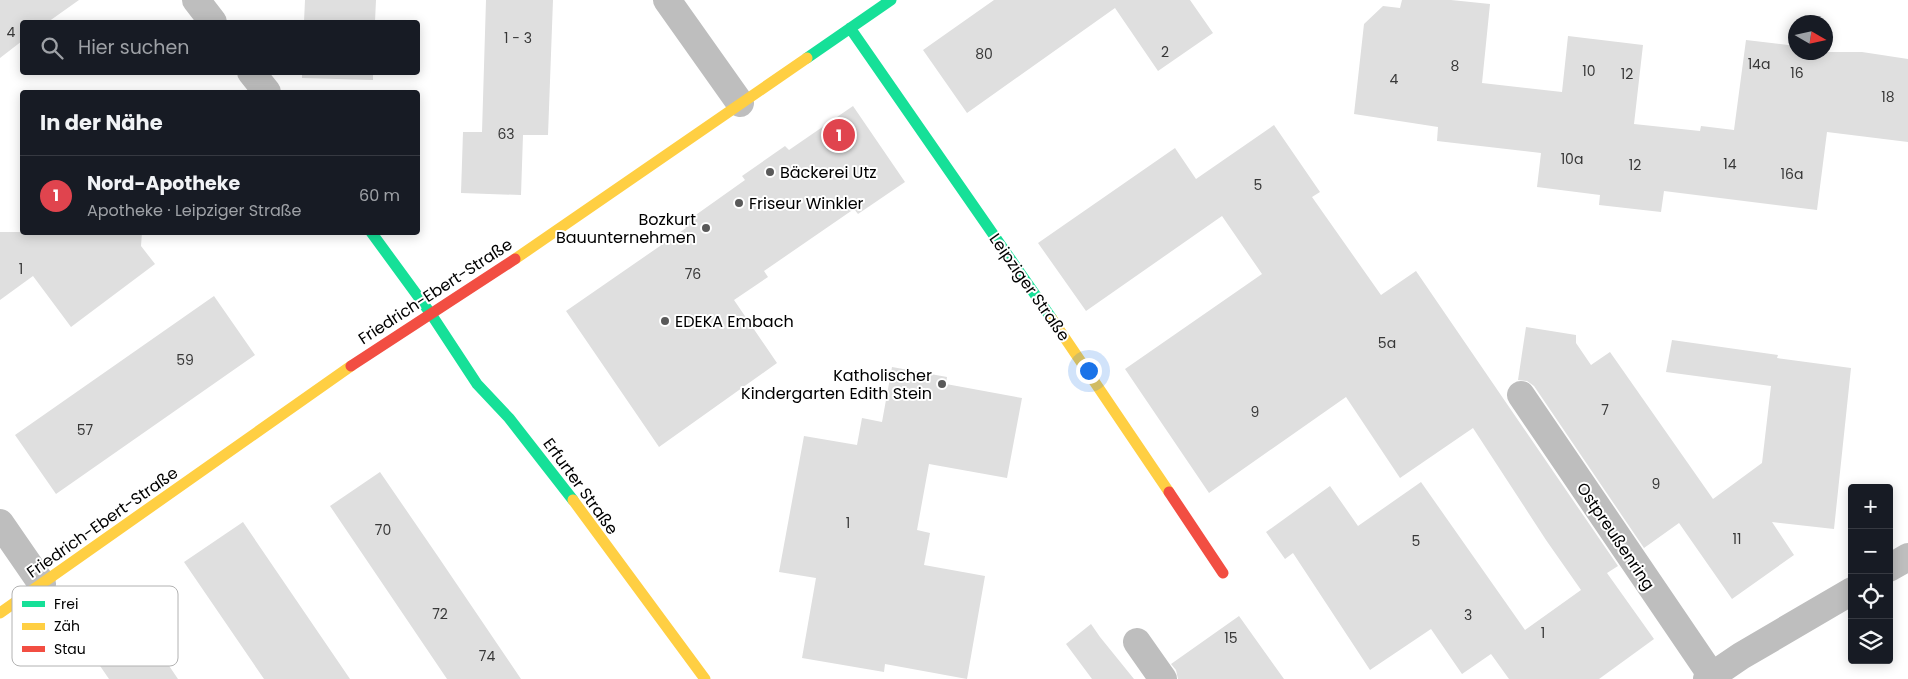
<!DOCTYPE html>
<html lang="de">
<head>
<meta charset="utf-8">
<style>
  :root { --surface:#171b24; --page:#242831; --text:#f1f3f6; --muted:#9ea1a6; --line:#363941; --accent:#adaeaf }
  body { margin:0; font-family:Poppins,sans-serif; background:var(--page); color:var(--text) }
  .controls { position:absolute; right:15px; bottom:15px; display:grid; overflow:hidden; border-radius:5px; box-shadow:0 2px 12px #0003 }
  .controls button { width:45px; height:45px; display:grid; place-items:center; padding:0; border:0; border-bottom:1px solid var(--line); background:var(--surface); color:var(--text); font:25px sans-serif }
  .compass { position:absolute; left:1788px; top:15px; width:45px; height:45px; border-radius:50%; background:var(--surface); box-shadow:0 2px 12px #0003; rotate:99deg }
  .you { position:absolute; left:1088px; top:370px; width:18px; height:18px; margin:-12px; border:4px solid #fff; border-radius:50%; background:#1a73e8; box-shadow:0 0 0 8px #1a73e833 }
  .badge { display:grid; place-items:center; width:32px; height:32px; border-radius:50%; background:var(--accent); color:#fff; font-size:16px; font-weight:700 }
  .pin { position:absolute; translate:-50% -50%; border:2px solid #fff; box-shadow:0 1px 5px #0006 }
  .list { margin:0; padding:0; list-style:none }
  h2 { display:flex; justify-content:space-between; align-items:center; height:65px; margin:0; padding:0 20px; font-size:21px }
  h2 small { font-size:16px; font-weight:400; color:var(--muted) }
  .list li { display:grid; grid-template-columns:32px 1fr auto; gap:15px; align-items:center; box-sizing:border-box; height:80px; padding:0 20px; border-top:1px solid var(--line) }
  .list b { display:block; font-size:19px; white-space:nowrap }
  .list p { margin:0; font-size:16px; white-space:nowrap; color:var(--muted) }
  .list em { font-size:16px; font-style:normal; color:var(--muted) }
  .icon { flex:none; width:28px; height:28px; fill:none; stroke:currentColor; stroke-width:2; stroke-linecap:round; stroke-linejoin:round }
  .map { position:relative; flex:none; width:1908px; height:679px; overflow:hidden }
  .search { position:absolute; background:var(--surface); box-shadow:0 2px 12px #0003; left:20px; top:20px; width:400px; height:55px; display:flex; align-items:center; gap:12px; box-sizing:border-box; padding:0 18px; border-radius:5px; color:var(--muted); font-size:19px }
  .panel { position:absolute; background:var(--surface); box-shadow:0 2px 12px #0003; left:20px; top:90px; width:400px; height:145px; border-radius:5px }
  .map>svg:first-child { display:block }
  .building { fill:#dfdfdf }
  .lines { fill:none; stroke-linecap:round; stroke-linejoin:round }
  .street { stroke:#bebebe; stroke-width:28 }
  .fast { stroke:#16e098; stroke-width:11 }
  .slow { stroke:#ffcf43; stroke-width:11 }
  .jam { stroke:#f24e42; stroke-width:11 }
  .poi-dot { fill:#595959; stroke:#fff; stroke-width:2 }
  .labels { text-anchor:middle; stroke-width:4; stroke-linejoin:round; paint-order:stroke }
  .number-label { font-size:14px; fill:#383838 }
  .poi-label { font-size:16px; fill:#000; stroke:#fff; text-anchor:start }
  .street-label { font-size:16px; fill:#000; stroke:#fff }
  .key { fill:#fff; stroke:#b2b2b2; stroke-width:1 }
  .key-label { font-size:14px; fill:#000 }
</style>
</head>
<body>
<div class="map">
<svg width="1908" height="679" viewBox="0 0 1908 679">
  <rect width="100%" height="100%" fill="#fff"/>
  <path class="building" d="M0 0H79L48 22H22V41L0 58Z
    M305 0H376L375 22H304Z
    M486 0H553L548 135H523L521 195 461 193 463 132H482Z
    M994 0H1190L1213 33 1158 71 1115 8 967 113 923 50Z
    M1402 0H1451L1490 4 1482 83 1562 92 1568 36 1643 45 1634 124 1700 131 1701 126 1734 130 1746 40 1796 46V52H1862L1908 59V142L1827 132 1817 210 1664 191 1661 212 1599 205 1600 195 1537 187 1541 153 1437 141 1438 127 1354 114 1364 24 1383 6 1400 8Z
    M302 72H373V80L302 78Z
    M853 106 905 182 858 214 854 209 764 271 768 277 734 300 777 363 659 447 566 311 686 228 683 224 745 180 742 176 785 146 789 150Z
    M1274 125 1320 192 1312 197 1381 295 1416 271 1618 566 1607 573 1654 639 1599 679H1509L1491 654 1462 674 1431 629 1370 670 1293 553 1285 559 1266 532 1330 486 1358 526 1421 482 1525 630 1581 590 1546 540 1473 428 1400 478 1346 397 1209 493 1125 369 1262 274 1222 216 1086 311 1038 243 1175 148 1196 179Z
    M0 232H142L141 246 155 264 71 327 33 276 0 300Z
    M214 296 255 355 56 494 15 435Z
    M1526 327 1576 335V343L1591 365 1610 352 1713 499 1762 463 1771 386 1666 372 1672 340 1778 355 1777 358 1851 368 1834 529 1772 522 1794 555 1732 599 1679 523 1644 548 1534 386 1527 381 1518 380Z
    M892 367 947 377 946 384 1022 398 1007 478 929 464 917 530 930 533 924 565 985 576 967 679 885 664 884 672 802 658 816 578 779 572 804 436 857 445 862 418 882 422Z
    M380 472 437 555 521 679H447L330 506Z
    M243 522 350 679H264L184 562Z
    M130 608 178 679H109L83 641Z
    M1239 616 1284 679H1178L1176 670 1171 664Z
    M1091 624 1100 637 1134 679H1092L1066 644Z"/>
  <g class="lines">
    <path class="street" d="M196 0 213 22
      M667 0 740 103
      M251 72 267 92
      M1521 395 1712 676
      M0 523 42 584
      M1889 568 1908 557
      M1137 642 1163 679
      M1707 679 1741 656 1852 591"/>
    <path class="fast" d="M850 28 1052 319
      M807 58 891 0
      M371 232 431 314 477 384 509 418 573 500"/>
    <path class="slow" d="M515 259 807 58
      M1052 319 1169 492
      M573 500 705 679
      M0 613 351 366"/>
    <path class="jam" d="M351 366 515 259
      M1169 492 1223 573"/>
  </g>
  <g class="poi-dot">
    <circle cx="770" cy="172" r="5"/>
    <circle cx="739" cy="203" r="5"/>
    <circle cx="706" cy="228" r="5"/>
    <circle cx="665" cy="321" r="5"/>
    <circle cx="942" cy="384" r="5"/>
  </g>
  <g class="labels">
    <g class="number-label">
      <text x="11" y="37">4</text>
      <text x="518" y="43">1 - 3</text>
      <text x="1165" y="57">2</text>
      <text x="984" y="59">80</text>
      <text x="1759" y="69">14a</text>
      <text x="1455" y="71">8</text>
      <text x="1589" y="76">10</text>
      <text x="1797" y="78">16</text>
      <text x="1627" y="79">12</text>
      <text x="1394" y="84">4</text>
      <text x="1888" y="102">18</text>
      <text x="506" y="139">63</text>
      <text x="1572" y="164">10a</text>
      <text x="1730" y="169">14</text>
      <text x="1635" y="170">12</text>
      <text x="1792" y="179">16a</text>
      <text x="1258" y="190">5</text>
      <text x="21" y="274">1</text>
      <text x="693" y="279">76</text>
      <text x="1387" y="348">5a</text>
      <text x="185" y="365">59</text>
      <text x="1605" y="415">7</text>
      <text x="1255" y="417">9</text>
      <text x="85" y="435">57</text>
      <text x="1656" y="489">9</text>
      <text x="848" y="528">1</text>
      <text x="383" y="535">70</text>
      <text x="1737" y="544">11</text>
      <text x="1416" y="546">5</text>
      <text x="440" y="619">72</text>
      <text x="1468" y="620">3</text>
      <text x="1543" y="638">1</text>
      <text x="1231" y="643">15</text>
      <text x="487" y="661">74</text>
    </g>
    <g class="poi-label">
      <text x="780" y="178">Bäckerei Utz</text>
      <text x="749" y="209">Friseur Winkler</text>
      <text x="696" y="225" text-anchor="end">Bozkurt<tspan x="696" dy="18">Bauunternehmen</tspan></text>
      <text x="675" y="327">EDEKA Embach</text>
      <text x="932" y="381" text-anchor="end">Katholischer<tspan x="932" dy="18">Kindergarten Edith Stein</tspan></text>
    </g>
    <g class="street-label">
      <text transform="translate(1030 287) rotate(55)" y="6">Leipziger Straße</text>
      <text transform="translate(435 291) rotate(-33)" y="6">Friedrich-Ebert-Straße</text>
      <text transform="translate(581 486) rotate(54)" y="6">Erfurter Straße</text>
      <text transform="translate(102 522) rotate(-35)" y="6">Friedrich-Ebert-Straße</text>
      <text transform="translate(1616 536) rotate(56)" y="6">Ostpreußenring</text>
    </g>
  </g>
  <rect x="12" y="586" width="166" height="80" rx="8" class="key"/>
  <rect x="22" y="601" width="23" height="6" fill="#16e098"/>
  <rect x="22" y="623" width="23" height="7" fill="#ffcf43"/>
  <rect x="22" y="646" width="23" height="6" fill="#f24e42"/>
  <g class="key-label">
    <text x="54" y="609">Frei</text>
    <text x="54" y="631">Zäh</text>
    <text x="54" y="654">Stau</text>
  </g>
</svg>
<div class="controls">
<button>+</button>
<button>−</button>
<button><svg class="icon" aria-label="locate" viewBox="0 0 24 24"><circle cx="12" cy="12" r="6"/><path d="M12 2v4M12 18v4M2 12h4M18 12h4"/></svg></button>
<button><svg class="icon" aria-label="layers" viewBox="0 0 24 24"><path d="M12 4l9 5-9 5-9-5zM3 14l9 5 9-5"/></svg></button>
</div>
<svg class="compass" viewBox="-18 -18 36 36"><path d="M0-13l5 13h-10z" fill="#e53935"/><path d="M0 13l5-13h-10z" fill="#9ea1a6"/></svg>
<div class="you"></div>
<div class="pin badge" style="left:839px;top:135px;background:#e0444e">1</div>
<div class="search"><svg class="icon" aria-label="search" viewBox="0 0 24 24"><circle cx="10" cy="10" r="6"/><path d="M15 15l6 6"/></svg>Hier suchen</div>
<section class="panel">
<h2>In der Nähe<small></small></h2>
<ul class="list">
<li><span class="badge" style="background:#e0444e">1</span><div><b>Nord-Apotheke</b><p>Apotheke · Leipziger Straße</p></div><em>60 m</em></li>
</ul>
</section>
</div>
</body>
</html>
